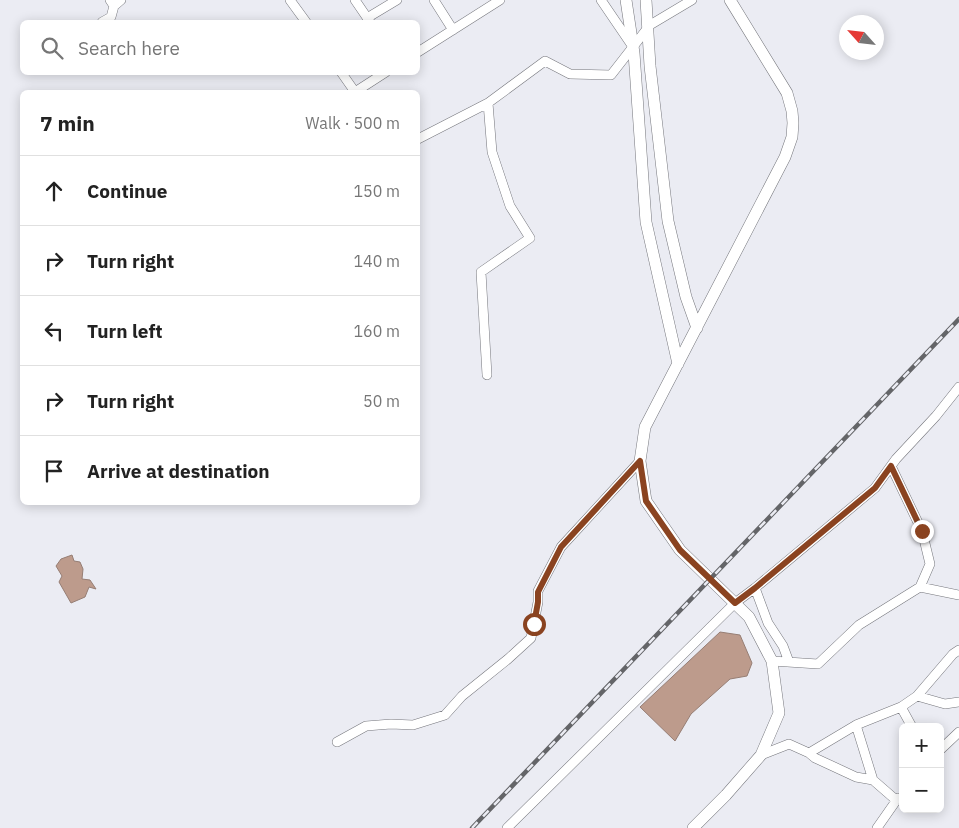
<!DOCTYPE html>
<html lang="en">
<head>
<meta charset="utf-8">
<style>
  :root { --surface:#fff; --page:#f6f6f6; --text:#222; --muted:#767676; --line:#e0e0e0 }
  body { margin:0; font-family:"IBM Plex Sans",sans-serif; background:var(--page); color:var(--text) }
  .controls { position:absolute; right:15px; bottom:15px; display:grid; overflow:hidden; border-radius:8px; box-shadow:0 2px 12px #0003 }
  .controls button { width:45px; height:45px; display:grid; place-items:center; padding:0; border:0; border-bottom:1px solid var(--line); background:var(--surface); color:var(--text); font:25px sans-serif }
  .compass { position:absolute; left:839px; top:15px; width:45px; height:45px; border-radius:50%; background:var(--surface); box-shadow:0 2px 12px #0003; rotate:297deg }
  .stop { position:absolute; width:15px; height:15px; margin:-11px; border:4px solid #8a4320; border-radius:50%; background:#fff }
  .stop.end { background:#8a4320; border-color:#fff; box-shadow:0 1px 5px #0008 }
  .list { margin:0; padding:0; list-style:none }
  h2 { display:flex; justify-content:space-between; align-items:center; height:65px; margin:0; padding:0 20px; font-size:21px }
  h2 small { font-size:16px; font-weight:400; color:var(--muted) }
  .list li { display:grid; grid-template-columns:32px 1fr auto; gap:15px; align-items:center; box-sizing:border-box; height:70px; padding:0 20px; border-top:1px solid var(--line) }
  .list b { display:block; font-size:19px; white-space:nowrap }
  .list em { font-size:16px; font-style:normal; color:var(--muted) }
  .icon { flex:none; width:28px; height:28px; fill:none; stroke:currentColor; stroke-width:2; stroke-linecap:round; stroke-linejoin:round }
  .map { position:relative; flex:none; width:959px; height:828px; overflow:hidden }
  .search { position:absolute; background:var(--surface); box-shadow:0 2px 12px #0003; left:20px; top:20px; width:400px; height:55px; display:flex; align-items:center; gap:12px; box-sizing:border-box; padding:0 18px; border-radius:8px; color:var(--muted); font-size:19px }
  .panel { position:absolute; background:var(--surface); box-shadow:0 2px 12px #0003; left:20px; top:90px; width:400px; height:415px; border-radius:8px }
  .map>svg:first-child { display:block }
  .water { fill:#bd9b8c; stroke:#967e74 }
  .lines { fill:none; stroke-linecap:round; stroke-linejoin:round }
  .minor-casing { stroke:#75767c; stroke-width:10 }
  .major-casing { stroke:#75767c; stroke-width:12 }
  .minor { stroke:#fff; stroke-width:9 }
  .major { stroke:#fff; stroke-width:11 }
  .rail-casing { stroke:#646568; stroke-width:4.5 }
  .rail { stroke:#ebecf3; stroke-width:2.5; stroke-dasharray:8; stroke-linecap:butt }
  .route { stroke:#8a4320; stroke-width:6 }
</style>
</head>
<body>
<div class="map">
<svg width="959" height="828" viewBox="0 0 959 828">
  <rect width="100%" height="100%" fill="#ebecf3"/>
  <path class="water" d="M72 555 74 561 80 562 83 569 82 579 90 580 96 589 89 587 85 597 71 603 59 582 62 576 56 566 61 559Z
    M720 632 740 635 752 663 747 676 730 679 691 714 675 741 640 707Z"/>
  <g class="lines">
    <defs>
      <path id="minor" d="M110 0 114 6 121 0
        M290 0 306 22
        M355 0 370 22
        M434 0 453 30
        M601 0 633 47
        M367 18 397 0
        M102 22 111 17 114 6
        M418 52 500 0
        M341 72 355 92
        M355 92 386 72
        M418 139 488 103
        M487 375 481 272 530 238 510 206 492 152 488 103 545 61 570 74 611 75 650 25 692 0
        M891 466 922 531 930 564 920 587
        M772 661 818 664 859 625 920 587 959 595
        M789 662 783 646 768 623 755 588 875 488 896 459 936 416 959 387
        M917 696 945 704 959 702
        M901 707 912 727
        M856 725 873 780
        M337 742 366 726 391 724 413 725 445 715 462 696 508 659 531 638 538 602V591L561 547 640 461
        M940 750 959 732
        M761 755 789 744 809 753
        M903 798 896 800 873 780 856 777 815 758 809 753 856 725 901 707 917 696 953 654 959 650
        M507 828 735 603 755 588
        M877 828 898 798"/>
      <path id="major" d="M626 0 634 53 646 222 678 364
        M646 0 650 66 668 221 686 297 697 328
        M693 828 726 795 761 755 779 713 772 661 749 617 680 550 646 501 640 461 645 427 785 157 792 137 793 123 792 111 787 93 730 0"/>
    </defs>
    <use href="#minor" class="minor-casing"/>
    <use href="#major" class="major-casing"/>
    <use href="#minor" class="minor"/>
    <use href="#major" class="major"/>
    <defs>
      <path id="rail" d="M472 828 959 319"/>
    </defs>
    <use href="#rail" class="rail-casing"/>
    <use href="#rail" class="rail"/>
  </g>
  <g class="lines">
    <path class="route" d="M534 624 538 602V592L561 547 640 461 646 501 680 550 735 603 755 588 875 488 891 466 922 531"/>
  </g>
</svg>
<div class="controls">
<button>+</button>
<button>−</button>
</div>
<svg class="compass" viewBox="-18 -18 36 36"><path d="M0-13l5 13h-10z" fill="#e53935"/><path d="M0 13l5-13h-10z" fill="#767676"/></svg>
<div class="stop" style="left:534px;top:624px"></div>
<div class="stop end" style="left:922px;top:531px"></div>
<div class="search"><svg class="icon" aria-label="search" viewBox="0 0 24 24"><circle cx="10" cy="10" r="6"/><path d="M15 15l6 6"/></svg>Search here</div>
<section class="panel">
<h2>7 min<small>Walk · 500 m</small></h2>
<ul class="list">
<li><svg class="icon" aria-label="ahead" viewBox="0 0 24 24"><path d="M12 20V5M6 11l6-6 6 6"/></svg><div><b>Continue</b></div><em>150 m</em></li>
<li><svg class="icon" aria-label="right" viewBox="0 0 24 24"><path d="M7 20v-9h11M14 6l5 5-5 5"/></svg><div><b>Turn right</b></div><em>140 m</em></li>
<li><svg class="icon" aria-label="left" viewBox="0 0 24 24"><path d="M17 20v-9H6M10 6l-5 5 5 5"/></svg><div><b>Turn left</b></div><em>160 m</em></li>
<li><svg class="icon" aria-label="right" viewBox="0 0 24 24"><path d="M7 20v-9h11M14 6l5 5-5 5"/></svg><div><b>Turn right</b></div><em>50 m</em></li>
<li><svg class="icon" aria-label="arrive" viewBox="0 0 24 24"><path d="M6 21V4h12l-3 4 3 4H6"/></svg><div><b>Arrive at destination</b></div></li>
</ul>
</section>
</div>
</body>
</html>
